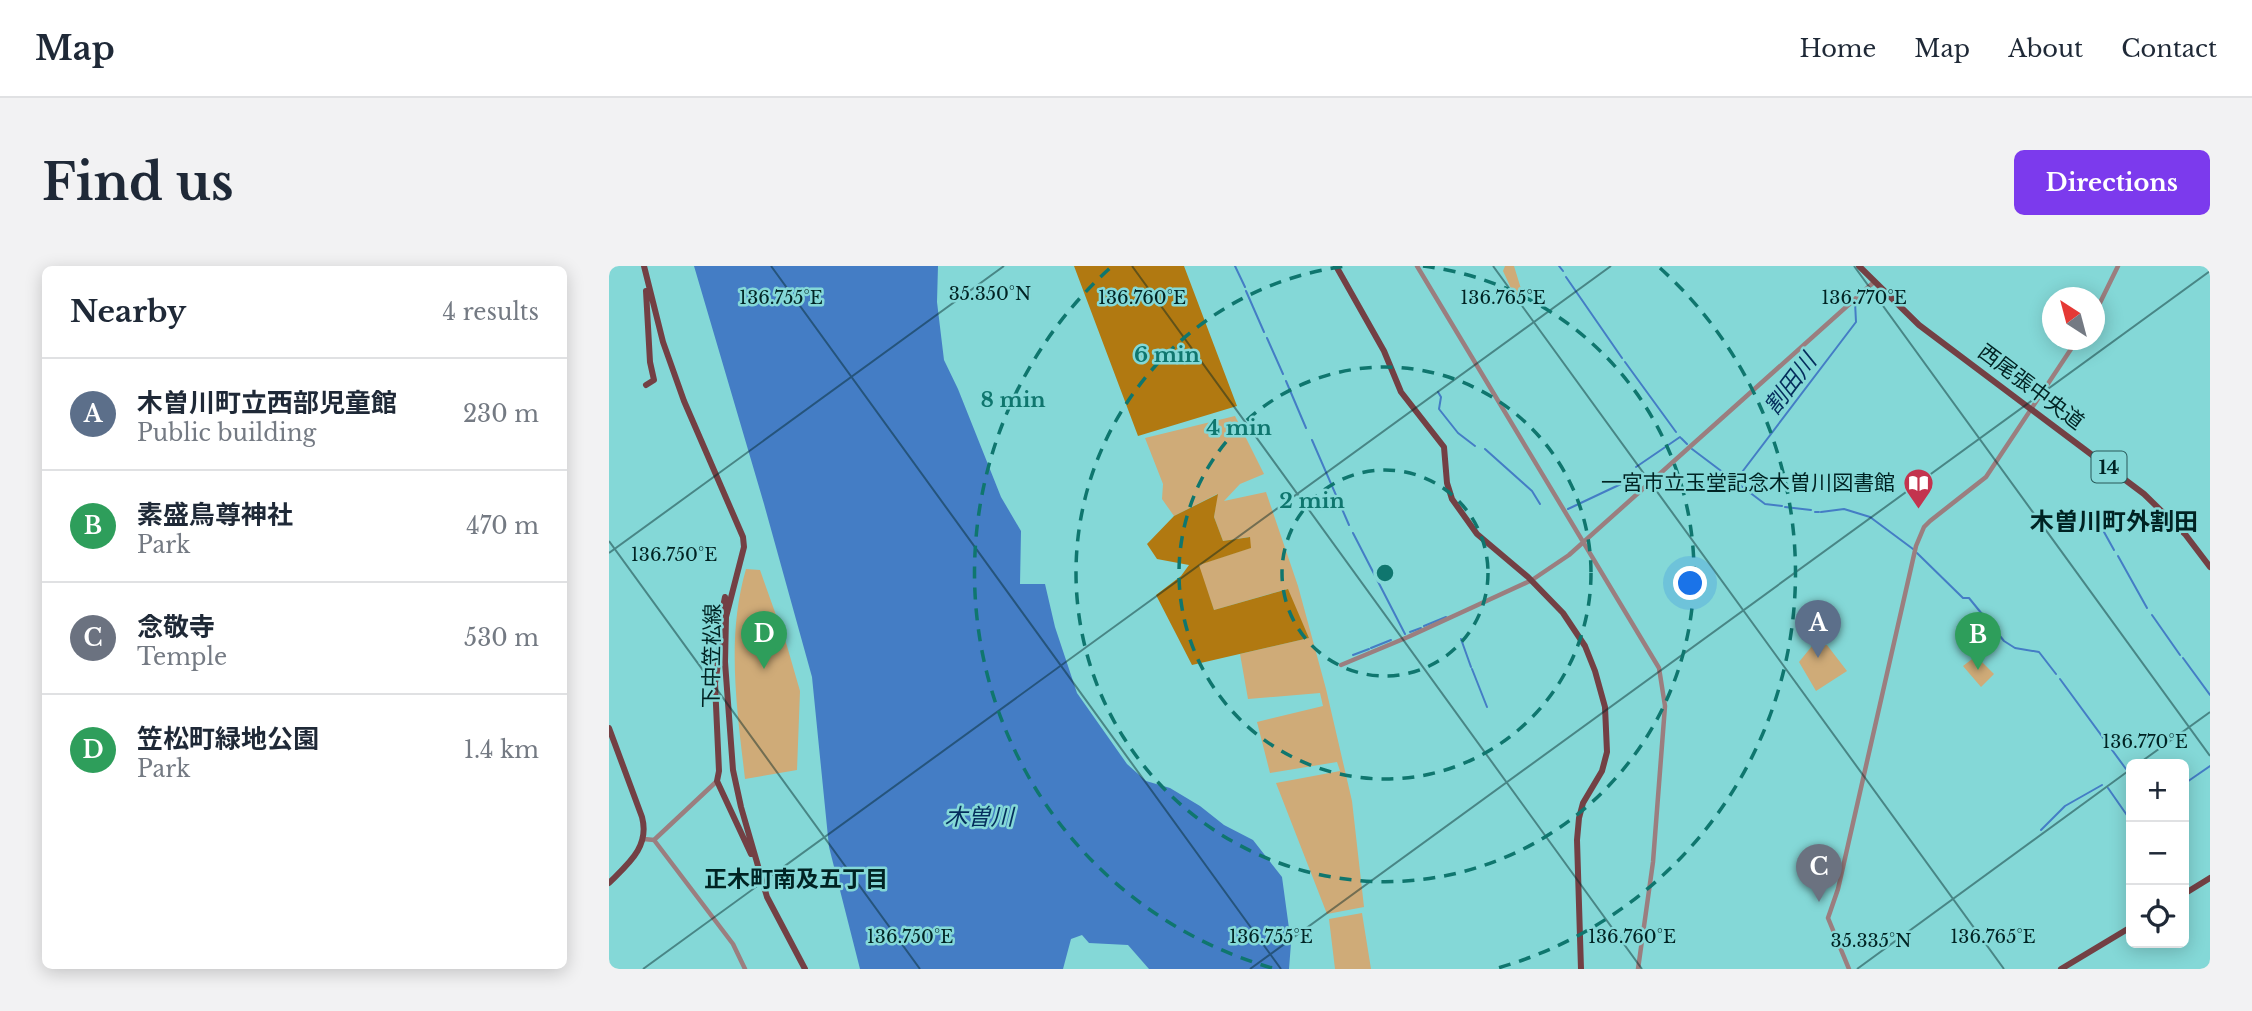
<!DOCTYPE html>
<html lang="en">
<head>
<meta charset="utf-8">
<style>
  :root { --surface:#fff; --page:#f2f2f3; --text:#1f2937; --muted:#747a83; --line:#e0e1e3; --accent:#7c3aed }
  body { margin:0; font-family:"Libre Baskerville","Noto Sans JP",serif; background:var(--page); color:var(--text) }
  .controls { position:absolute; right:21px; bottom:21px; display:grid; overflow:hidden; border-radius:10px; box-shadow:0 4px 18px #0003 }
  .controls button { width:63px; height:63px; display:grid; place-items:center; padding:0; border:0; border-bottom:2px solid var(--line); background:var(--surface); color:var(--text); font:35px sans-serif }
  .compass { position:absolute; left:1433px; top:21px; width:63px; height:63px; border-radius:50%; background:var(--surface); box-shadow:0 4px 18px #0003; rotate:324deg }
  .you { position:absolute; left:1082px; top:318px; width:24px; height:24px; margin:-18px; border:5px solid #fff; border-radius:50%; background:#1a73e8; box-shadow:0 0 0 10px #1a73e833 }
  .badge { display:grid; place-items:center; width:46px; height:46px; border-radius:50%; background:var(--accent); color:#fff; font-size:23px; font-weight:700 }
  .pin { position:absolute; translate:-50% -58px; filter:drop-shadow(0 2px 4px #0008) }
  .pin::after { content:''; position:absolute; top:37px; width:24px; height:21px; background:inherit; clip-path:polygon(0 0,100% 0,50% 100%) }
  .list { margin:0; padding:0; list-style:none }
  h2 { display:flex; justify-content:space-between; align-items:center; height:91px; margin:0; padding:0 28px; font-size:30px }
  h2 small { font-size:23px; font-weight:400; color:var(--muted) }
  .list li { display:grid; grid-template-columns:46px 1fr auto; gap:21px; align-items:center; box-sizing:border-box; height:112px; padding:0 28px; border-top:2px solid var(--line) }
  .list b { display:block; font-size:26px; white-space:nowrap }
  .list p { margin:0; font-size:23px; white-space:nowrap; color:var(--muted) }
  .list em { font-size:23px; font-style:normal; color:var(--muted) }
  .icon { flex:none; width:38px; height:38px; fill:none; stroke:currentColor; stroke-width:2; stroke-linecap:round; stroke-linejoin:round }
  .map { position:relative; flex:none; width:1601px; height:703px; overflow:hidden; border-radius:10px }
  header { display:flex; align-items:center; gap:42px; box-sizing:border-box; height:98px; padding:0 35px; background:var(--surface); border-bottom:2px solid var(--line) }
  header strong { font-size:33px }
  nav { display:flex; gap:38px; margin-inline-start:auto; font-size:24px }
  .intro { display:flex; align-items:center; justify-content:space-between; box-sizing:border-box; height:168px; padding:0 42px }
  h1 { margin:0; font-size:49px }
  .button { padding:18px 32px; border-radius:10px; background:var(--accent); color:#fff; font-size:24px; font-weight:700 }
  main { display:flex; gap:42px; padding:0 42px }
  aside { flex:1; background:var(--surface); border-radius:10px; box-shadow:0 4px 18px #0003 }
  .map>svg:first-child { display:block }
  .green { fill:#cfab78 }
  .forest { fill:#b17911 }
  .water { fill:#447dc5 }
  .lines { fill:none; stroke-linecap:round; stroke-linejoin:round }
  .stream { stroke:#447dc5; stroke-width:2 }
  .minor { stroke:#9b7e7f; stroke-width:4.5 }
  .major { stroke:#734044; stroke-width:6 }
  .ticks { fill:none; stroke:#002323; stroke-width:2; stroke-opacity:0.45 }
  .ring { fill:none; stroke:#0f766e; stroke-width:3.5; stroke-dasharray:12 9 }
  .labels { text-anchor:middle; stroke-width:5; stroke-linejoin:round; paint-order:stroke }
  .shield { fill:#84d8d7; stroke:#285959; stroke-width:2 }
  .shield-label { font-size:19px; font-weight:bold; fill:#002323 }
  .street-label { font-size:21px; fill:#002323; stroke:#84d8d7 }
  .poi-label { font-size:21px; fill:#002323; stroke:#84d8d7; text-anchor:end }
  .water-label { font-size:23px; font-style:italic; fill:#042d5c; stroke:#84d8d7 }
  .neighbourhood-label { font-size:23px; font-weight:bold; fill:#002323; stroke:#84d8d7 }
  .quarter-label { font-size:24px; font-weight:bold; fill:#002323; stroke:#84d8d7 }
  .ticks-label { font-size:18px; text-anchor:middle; fill:#002323; stroke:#84d8d7; stroke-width:5; stroke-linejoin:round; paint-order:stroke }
  .centre { fill:#0f766e; stroke:#84d8d7; stroke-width:3.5 }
  .ring-label { font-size:21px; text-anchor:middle; font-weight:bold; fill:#0f766e; stroke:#84d8d7; stroke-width:5; stroke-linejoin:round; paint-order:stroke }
</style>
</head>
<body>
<header>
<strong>Map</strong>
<nav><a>Home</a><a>Map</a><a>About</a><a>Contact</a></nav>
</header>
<div class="intro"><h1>Find us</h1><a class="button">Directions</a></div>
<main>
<aside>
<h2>Nearby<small>4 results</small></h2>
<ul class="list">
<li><span class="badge" style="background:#5c6f8a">A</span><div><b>木曽川町立西部児童館</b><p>Public building</p></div><em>230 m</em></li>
<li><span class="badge" style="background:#2e9e5b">B</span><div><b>素盛鳥尊神社</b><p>Park</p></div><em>470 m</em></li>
<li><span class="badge" style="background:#6b7280">C</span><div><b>念敬寺</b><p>Temple</p></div><em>530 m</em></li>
<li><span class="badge" style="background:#2e9e5b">D</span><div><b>笠松町緑地公園</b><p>Park</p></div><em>1.4 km</em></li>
</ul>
</aside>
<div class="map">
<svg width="1601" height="703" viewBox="0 0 1601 703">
  <rect width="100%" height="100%" fill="#84d8d7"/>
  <path class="green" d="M896 0H905L913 26 906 31 894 5Z
    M626 150 655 208 631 218 615 235 657 226 689 320 717 423 743 535 755 641 718 648 667 517 731 505 728 496 661 507 648 456 714 440 711 427 639 433 631 388 700 372 678 323 605 344 589 299 641 282 640 271 614 275 605 251 608 228 565 250 553 233 554 218 536 172Z
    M137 303 151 304 178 380 191 425 188 504 136 513C128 443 117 372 137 303Z
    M1218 379 1238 405 1207 425 1190 396 1203 380Z
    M1367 390 1385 408 1372 421 1354 400Z
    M753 647 762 703H726L720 653Z"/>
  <path class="forest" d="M465 0H575L628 140 529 170Z
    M609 228 605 251 614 275 641 271 642 282 590 299 605 344 679 323 700 372 583 399 547 329 572 310 580 299 548 293 538 278 565 250Z"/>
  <path class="water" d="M85 0H329L328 36 335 94 349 123 392 231 412 265 411 318H436L446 361 468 427 518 498 537 515 561 522 591 540 615 559 644 574 673 611 682 677 680 703H540L519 679 480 677 473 669 462 673 454 703H251L220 581 203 411 155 238Z"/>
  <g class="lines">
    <path class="stream" d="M626 0 636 21
      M950 0 954 5
      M957 11 1013 92
      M637 25 655 66
      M658 72 674 108
      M1016 96 1067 166
      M677 115 697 162
      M829 126 832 131 830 143 849 167 866 180
      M1072 172 1078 178
      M703 174 740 259
      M876 183 923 225 931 238
      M1083 183 1156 238 1173 240
      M1027 201 1071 171
      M1127 214 1247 56 1246 36
      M1176 241 1202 244
      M959 243 1012 218
      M1206 246H1210
      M1212 246 1235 243 1261 251 1304 283
      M1487 253 1492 261
      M1495 266 1505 284
      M744 267 796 368
      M1308 287 1354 332H1360L1395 375 1406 382 1430 386 1447 408
      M1509 290 1538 342
      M1543 349 1571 389
      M815 360 837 351
      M801 366 812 362
      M852 373 862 401
      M762 382 782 374
      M744 389 760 383
      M1574 392 1601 429
      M863 403 878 441
      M1451 413 1517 503
      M1520 507 1522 510
      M1575 518 1601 500
      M1499 522 1522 555
      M1432 564 1456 540 1493 519"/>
    <path class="minor" d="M808 0 1050 402 1056 440 1044 596 1029 703
      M1486 47 1509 0
      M732 399 799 371 923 314 960 289 1265 16
      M35 573 45 574 124 678 136 703
      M45 574 108 515
      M1240 703 1219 652 1229 623 1307 280 1315 261 1321 255 1377 211 1468 74"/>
    <path class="major" d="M35 0 54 76 75 135 134 271 135 281 117 351 116 396 124 504 132 541 158 631 196 703
      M727 0 775 85 792 126 835 181 838 217 843 233 868 268 919 311 954 347 976 380 986 405 996 441 998 486 993 505 974 537 970 552 968 574 972 703
      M1250 0 1310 59 1535 228 1576 268 1601 301
      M37 119 45 114 41 96 37 25
      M116 331C109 361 112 389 106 417L110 505 108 515 142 588
      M0 462 33 551C41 581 19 598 0 617
      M1575 628 1601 612
      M1452 703 1522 661"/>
  </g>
  <path class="ticks" d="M162 0 672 703M523 0 1033 703M884 0 1395 703M1245 0 1601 490M0 275 311 703M0 287 395 0M1529 498 1601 446M34 703 1002 0M641 703 1601 5M1248 703 1522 503"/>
  <g class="ring">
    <circle cx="776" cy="307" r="103"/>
    <circle cx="776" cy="307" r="206"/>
    <path d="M814 0A309 309 0 1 1 738 0"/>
    <path d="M663 702A411 411 0 0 1 501 2M1051 2A411 411 0 0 1 889 702"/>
  </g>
  <defs>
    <symbol id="library-pin" viewBox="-11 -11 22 30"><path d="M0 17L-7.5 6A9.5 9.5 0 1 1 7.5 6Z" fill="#c3334e" stroke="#84d8d7"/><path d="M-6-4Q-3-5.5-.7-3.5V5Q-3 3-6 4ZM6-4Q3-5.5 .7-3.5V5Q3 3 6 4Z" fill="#fff"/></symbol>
  </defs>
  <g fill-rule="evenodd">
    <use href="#library-pin" x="1292" y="200" width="35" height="47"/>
  </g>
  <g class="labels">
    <rect class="shield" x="1482.5" y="185.5" width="35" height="31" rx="5"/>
    <g class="shield-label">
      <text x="1500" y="208">14</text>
    </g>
    <g class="street-label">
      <text transform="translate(1422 121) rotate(37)" y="7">西尾張中央道</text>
      <text transform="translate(103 390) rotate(-89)" y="7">下中笠松線</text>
    </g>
    <g class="poi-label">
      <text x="1286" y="224">一宮市立玉堂記念木曽川図書館</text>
    </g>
    <g class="water-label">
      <text transform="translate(1181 118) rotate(-53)" y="8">割田川</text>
      <text x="370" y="559">木曽川</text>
    </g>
    <g class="neighbourhood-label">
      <text x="187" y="621">正木町南及五丁目</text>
    </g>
    <g class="quarter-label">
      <text x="1505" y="264">木曽川町外割田</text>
    </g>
  </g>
  <g class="ticks-label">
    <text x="381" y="34">35.350°N</text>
    <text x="172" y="38">136.755°E</text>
    <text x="533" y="38">136.760°E</text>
    <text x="894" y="38">136.765°E</text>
    <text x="1255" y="38">136.770°E</text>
    <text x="65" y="295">136.750°E</text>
    <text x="1536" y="482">136.770°E</text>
    <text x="301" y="677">136.750°E</text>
    <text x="662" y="677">136.755°E</text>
    <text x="1023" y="677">136.760°E</text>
    <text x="1384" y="677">136.765°E</text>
    <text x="1262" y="681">35.335°N</text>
  </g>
  <circle cx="776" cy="307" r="10" class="centre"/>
  <g class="ring-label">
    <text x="558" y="96">6 min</text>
    <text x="404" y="141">8 min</text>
    <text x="630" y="169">4 min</text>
    <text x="703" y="242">2 min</text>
  </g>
</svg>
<div class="controls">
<button>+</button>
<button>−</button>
<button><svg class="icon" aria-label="locate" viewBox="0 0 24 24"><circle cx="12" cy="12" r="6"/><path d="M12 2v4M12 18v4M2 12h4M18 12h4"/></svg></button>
</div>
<svg class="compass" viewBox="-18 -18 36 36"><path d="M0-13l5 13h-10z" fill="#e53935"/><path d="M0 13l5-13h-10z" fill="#747a83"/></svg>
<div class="you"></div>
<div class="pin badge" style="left:1209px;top:392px;background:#5c6f8a">A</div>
<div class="pin badge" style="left:1369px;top:404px;background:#2e9e5b">B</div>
<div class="pin badge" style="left:1210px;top:636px;background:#6b7280">C</div>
<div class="pin badge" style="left:155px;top:403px;background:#2e9e5b">D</div>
</div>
</main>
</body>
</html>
